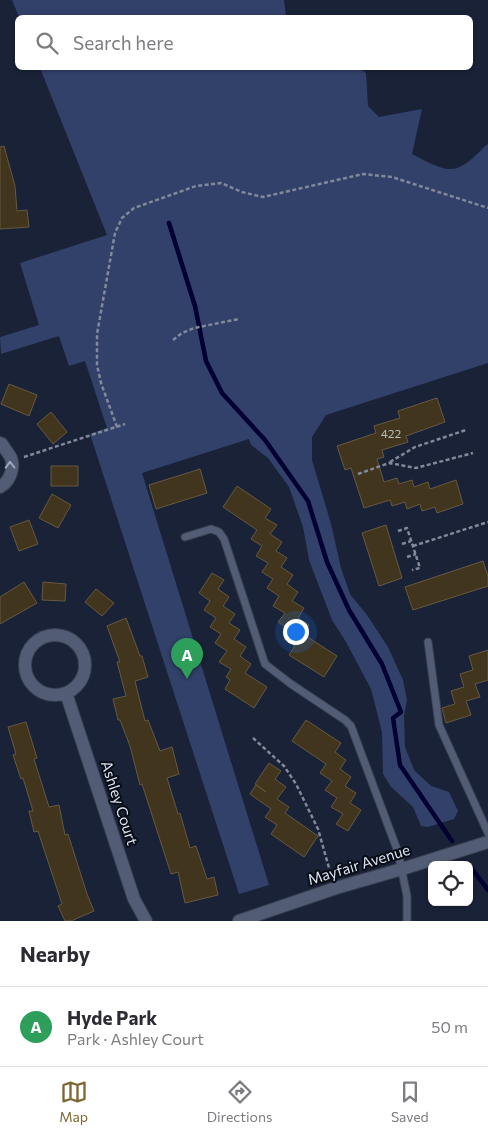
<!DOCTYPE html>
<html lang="en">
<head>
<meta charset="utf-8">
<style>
  :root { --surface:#fff; --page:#f7f7f7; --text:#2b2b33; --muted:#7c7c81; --line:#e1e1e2; --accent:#7e6633 }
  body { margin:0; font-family:Commissioner,sans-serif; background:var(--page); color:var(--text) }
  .controls { position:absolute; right:15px; bottom:15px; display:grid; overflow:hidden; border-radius:8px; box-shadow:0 1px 4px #0004 }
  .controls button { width:45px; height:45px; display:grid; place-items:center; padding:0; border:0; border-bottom:1px solid var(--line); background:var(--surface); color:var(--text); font:25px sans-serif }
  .you { position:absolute; left:295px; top:631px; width:18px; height:18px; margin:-12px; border:4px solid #fff; border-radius:50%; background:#1a73e8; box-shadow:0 0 0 8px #1a73e833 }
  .badge { display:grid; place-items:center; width:32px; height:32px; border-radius:50%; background:var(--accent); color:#fff; font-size:16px; font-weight:700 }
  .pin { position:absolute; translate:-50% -41px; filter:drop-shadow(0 1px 2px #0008) }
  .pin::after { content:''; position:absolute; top:26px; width:18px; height:15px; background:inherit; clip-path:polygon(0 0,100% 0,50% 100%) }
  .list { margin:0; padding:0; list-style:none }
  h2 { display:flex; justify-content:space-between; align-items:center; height:65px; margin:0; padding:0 20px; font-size:21px }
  h2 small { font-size:16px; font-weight:400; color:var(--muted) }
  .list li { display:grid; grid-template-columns:32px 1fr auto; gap:15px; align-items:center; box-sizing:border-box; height:80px; padding:0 20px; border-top:1px solid var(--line) }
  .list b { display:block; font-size:19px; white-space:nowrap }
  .list p { margin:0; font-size:16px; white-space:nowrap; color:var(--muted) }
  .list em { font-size:16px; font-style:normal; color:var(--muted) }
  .icon { flex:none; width:28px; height:28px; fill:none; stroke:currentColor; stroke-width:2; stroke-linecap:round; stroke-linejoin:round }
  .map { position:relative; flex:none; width:488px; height:921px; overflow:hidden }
  .search { position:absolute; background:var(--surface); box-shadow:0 1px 4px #0004; left:15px; right:15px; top:15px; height:55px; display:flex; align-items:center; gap:12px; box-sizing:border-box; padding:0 18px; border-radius:8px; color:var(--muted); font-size:19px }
  .sheet { height:145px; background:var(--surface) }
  nav { display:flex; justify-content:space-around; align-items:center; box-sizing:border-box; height:70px; border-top:1px solid var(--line); background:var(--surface); font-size:14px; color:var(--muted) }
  nav a { display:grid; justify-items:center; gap:2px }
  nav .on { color:var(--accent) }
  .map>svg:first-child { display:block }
  .green { fill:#32416a }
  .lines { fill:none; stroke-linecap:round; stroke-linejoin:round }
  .stream { stroke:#020131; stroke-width:4.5 }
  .building { fill:#41351d; stroke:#665940 }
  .lane-casing { stroke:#393e50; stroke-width:9 }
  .street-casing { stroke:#393e50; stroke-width:14 }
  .path { stroke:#81899a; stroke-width:2.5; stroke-dasharray:4 2.5; stroke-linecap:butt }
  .lane { stroke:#525c75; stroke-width:7 }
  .street { stroke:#525c75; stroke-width:12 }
  .oneway { stroke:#9ea7ba }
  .labels { text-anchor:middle; stroke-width:4; stroke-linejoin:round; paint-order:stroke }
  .number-label { font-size:12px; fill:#b6b8bd }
  .street-label { font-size:15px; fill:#dde4f2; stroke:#080c15 }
</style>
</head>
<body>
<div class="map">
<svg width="488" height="921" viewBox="0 0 488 921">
  <rect width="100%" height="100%" fill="#192237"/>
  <path class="green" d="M12 0H284L286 17H19Z
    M40 68H359L366 73 368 106 379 117 422 109 412 154C420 158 441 170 450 169 464 169 476 155 486 145L488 144V363L326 415 312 437V460L331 524 341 568 350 594 367 615 388 647 403 680 407 700 404 716 405 747 414 770 431 786 449 792 458 811 454 819 428 827 421 826 413 807 391 787 383 774 382 732 371 689 346 642 332 620 309 560 303 527 289 487 268 458 251 445 249 439 142 473 269 885 239 894 90 434 107 428 85 361 69 366 59 336 1 354 0 337 39 325 20 263 107 235Z"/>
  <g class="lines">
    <path class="stream" d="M169 223 195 306 206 361 222 393 265 440 308 501 327 562 349 610 382 664 401 712 393 718 400 765 452 841
      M469 865 488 890"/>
  </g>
  <path class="building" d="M4 146 15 186 17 211 27 210 29 227 0 229V147Z
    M9 384 37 395 29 416 1 404Z
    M437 398 445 422 406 436 408 442 382 450 384 457 377 459 384 482 397 478 399 484 412 480 414 487 428 482 430 489 456 480 463 504 437 513 435 507 422 511 420 504 407 509 405 502 392 506 390 500 364 508 351 468 345 470 337 446 376 433 374 426 400 418 398 411Z
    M51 412 67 432 53 444 37 424Z
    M51 466H78V486H51Z
    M200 469 207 493 156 509 149 485Z
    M237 486 271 509 265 518 277 525 270 534 282 542 276 551 287 558 281 567 293 575 287 584 298 592 292 601 304 608 298 618 309 625 303 634 337 656 324 677 289 655 295 646 284 639 290 630 278 622 285 613 273 606 279 596 267 588 273 579 262 572 268 563 256 556 262 546 251 539 257 530 223 507Z
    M52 494 71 505 58 528 39 518Z
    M29 520 38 544 19 551 10 527Z
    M386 525 402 578 379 586 362 533Z
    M483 561 488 576V586L413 610 405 587Z
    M212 573 224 580 218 589 229 597 223 606 235 614 229 623 240 630 234 639 246 647 240 656 251 664 245 673 267 687 254 708 225 689 230 680 226 677 231 669 219 662 227 651 215 643 221 634 210 627 216 618 204 610 210 601 199 593Z
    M24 582 37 603 0 624V597Z
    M43 582 66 584 65 601 42 600Z
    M96 589 114 603 102 616 85 602Z
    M126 618 140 656H142L148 677 135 681 145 721 148 720 160 751 172 747 179 774 167 778 178 814 180 813 190 848 196 846 207 879 214 877 218 895 185 903 178 872 171 874 142 784 140 785 130 746 120 720H118L113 699 126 696 117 662H120L107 626Z
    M488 650V680L475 684 480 697 466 701 471 715 446 723 442 708 455 704 451 691 464 687 460 674 473 670 469 656Z
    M306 720 341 743 335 752 346 760 340 769 351 777 345 786 356 793 350 803 361 810 348 831 336 824 343 814 331 807 337 798 325 790 332 781 320 773 326 764 292 741Z
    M26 722 37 758 34 759 49 807 59 805 65 835 68 834 87 894 94 911 71 921H65L58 906 62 904 38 831 34 832 29 811H33L23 778 21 779 13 755 16 754 8 727Z
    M269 763 281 771 275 779 286 787 277 799 289 807 285 813 318 836 304 857 271 834 277 825 265 817 271 809 250 794 256 785 266 792 255 784Z"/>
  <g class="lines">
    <defs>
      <path id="lane" d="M185 537 211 529 219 532 224 539 265 664 291 684 345 720 351 726 398 852 407 896V921
        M428 642 439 725 488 833"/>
      <path id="street" d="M0 443 2 444C5 449 9 454 11 458 15 469 9 482 0 487
        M25 665a30 30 0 1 1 60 0a30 30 0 1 1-60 0Z
        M66 693 134 899 146 921
        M239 921 336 888 402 869 488 842"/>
    </defs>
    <use href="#lane" class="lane-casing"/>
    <use href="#street" class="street-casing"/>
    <path class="path" d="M173 340 182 333 194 328 239 319
      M117 427 101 383 97 365V334L115 233 122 218 134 208 196 186 221 183 242 192 263 197 363 174 392 177 488 208
      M24 457 125 424
      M390 462 415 447 466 430
      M358 474 389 463 416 468 473 453
      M398 531 407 528 420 568 412 570
      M402 544 411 541
      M413 546 488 522
      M407 557 416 554
      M253 738 284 766 296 784 318 829 331 875"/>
    <use href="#lane" class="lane"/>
    <use href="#street" class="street"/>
  </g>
  <defs><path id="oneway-chevron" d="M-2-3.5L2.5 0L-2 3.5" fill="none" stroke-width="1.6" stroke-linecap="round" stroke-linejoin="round" transform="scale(1.25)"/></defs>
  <use class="oneway" href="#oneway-chevron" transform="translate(10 465) rotate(-91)"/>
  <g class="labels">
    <g class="number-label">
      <text x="391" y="438">422</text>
    </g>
    <g class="street-label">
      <text transform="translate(119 803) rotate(72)" y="5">Ashley Court</text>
      <text transform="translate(359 865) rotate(-17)" y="5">Mayfair Avenue</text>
    </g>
  </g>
</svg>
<div class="controls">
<button><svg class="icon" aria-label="locate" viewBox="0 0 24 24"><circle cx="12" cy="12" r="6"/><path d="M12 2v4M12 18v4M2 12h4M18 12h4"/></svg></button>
</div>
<div class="you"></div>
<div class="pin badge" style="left:187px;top:679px;background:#2e9e5b">A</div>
<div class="search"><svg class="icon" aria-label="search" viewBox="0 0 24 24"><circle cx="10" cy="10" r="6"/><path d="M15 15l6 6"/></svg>Search here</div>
</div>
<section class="sheet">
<h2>Nearby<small></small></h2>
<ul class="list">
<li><span class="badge" style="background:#2e9e5b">A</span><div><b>Hyde Park</b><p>Park · Ashley Court</p></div><em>50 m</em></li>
</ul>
</section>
<nav>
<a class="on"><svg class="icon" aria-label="map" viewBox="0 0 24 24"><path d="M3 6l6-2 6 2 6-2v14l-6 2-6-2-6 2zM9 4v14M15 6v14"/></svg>Map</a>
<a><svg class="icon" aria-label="directions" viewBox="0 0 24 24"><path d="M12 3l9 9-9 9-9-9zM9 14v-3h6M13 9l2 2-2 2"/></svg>Directions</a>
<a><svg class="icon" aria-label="saved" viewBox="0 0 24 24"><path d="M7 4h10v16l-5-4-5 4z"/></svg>Saved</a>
</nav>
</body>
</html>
